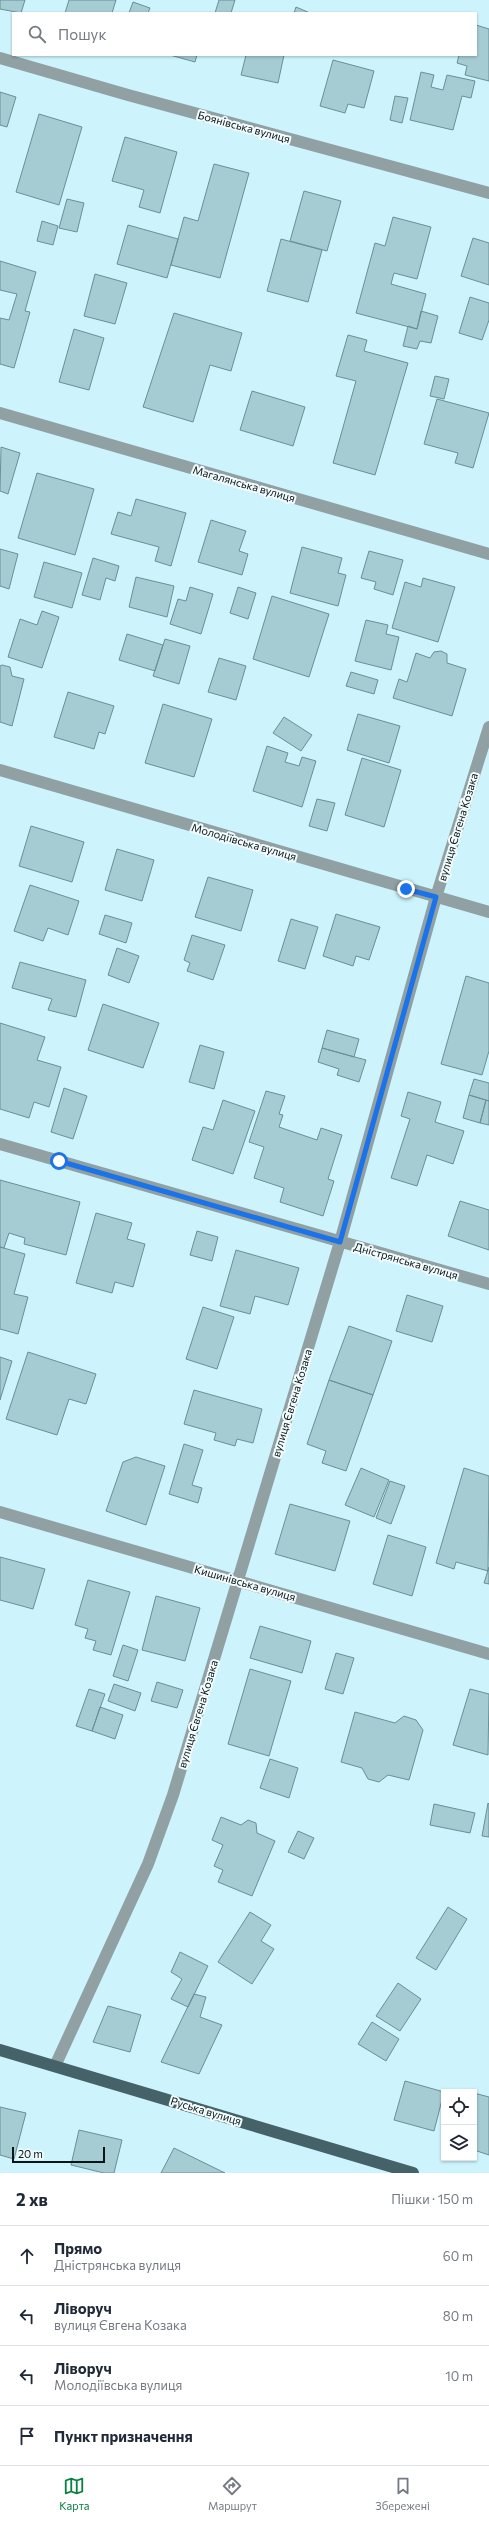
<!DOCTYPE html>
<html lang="uk">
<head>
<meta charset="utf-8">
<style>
  :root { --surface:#fff; --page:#f2f2f3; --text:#1f2937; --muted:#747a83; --line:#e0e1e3; --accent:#0b8043 }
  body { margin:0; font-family:Commissioner,sans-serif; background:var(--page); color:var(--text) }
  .controls { position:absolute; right:12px; bottom:12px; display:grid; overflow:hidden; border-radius:0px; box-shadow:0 1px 3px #0004 }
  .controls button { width:36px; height:36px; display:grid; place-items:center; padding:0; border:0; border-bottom:1px solid var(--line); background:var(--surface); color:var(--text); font:20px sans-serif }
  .scale { position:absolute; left:12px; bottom:10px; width:93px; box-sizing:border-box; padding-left:4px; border:2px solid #061517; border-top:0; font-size:11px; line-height:14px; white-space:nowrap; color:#061517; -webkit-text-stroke:3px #f3fbfd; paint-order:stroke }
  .stop { position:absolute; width:12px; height:12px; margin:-9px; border:3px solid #1a73e8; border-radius:50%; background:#fff }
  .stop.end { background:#1a73e8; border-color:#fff; box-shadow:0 1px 4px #0008 }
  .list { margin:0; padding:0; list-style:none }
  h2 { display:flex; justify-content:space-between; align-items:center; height:52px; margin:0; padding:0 16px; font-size:17px }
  h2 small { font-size:13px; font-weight:400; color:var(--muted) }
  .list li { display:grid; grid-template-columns:26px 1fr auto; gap:12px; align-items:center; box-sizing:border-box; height:60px; padding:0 16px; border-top:1px solid var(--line) }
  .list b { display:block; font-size:15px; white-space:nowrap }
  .list p { margin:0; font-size:13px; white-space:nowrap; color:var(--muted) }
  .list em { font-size:13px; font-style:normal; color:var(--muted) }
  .icon { flex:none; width:22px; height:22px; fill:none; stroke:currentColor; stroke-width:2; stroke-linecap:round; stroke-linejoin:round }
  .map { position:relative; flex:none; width:489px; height:2173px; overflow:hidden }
  .search { position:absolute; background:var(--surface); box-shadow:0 1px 3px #0004; left:12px; right:12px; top:12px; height:44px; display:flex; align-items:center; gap:10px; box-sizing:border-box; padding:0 14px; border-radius:0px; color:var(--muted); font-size:15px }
  .sheet { height:292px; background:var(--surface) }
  nav { display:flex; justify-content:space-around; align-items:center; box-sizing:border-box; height:56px; border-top:1px solid var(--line); background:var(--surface); font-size:11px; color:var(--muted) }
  nav a { display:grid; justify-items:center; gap:2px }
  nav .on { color:var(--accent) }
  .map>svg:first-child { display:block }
  .building { fill:#a5ccd3; stroke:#6a8f96 }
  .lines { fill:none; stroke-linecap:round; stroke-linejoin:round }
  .street { stroke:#90a0a3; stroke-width:12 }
  .primary { stroke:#446267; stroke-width:12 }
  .route { stroke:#1a73e8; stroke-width:5 }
  .labels { text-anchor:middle; stroke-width:4; stroke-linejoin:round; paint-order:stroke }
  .street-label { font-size:11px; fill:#061517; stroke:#f3fbfd }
</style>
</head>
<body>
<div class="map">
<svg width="489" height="2173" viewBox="0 0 489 2173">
  <rect width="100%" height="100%" fill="#cdf4fc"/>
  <path class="building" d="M0 0H25L21 13 0 9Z
    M69 0H116L112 13H65Z
    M219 0H235L231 13H215Z
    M133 2 150 8 148 13H129Z
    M296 7 310 13H294Z
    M476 25 489 29V81L465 75 467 66 457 63 459 55H476Z
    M170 55H197L195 62Z
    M246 55H284L278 83 241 75Z
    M333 60 374 71 364 108 348 104 345 113 320 106Z
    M421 72 434 75 431 87 443 90 447 75 475 81 471 98 462 96 453 130 410 120Z
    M0 92 16 97 7 127 0 125Z
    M395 96 408 98 402 123 390 120Z
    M39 114 82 127 59 205 16 192Z
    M125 137 177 152 160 213 139 207 144 190 112 181Z
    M214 164 249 173 220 278 171 265 184 217 198 221Z
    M304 191 341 201 327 251 290 241Z
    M67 199 84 203 77 232 59 228Z
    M393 217 431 227 417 279 394 273 391 284 426 294 417 329 356 313 375 243 385 246Z
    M42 221 58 226 53 245 37 241Z
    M128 225 178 239 167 278 117 264Z
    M473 238 489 243V285L461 276Z
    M281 239 322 250 308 302 267 291Z
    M0 261 36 272 25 311 30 312 14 368 0 364V318L9 320 17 294 0 290Z
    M95 274 127 283 115 324 84 316Z
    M470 297 489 303V320L482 340 459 333Z
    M421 311 438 316 431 343 420 341 417 349 403 346 408 326 417 329Z
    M174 313 242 333 231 371 210 365 193 422 143 407Z
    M74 329 104 338 89 390 59 382Z
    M348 335 367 340 364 351 408 363 375 475 333 463 356 381 336 376Z
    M435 376 449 379 444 399 430 396Z
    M252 391 305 407 293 446 240 430Z
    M437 399 489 413 473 468 455 463 458 453 424 444Z
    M1 447 20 453 8 494 0 491Z
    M37 473 94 489 75 555 18 538Z
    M136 499 186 513 171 566 155 561 159 547 111 534 118 512 131 516Z
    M211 520 246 531 239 551 248 554 242 575 198 562Z
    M302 547 342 558 338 573 346 575 338 606 290 593Z
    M0 549 18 554 9 589 0 586Z
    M369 551 403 560 393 595 374 589 376 582 361 578Z
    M93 558 119 566 115 581 106 578 100 600 82 595Z
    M44 562 82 573 72 608 34 597Z
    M136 577 174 586 167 617 129 607Z
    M423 578 455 587 438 642 392 628 405 582 421 587Z
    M190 587 213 594 201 634 170 624 178 599 186 601Z
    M238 587 256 593 248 619 230 613Z
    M272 596 329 614 309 677 253 659Z
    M42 611 59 617 42 668 8 657 20 619 37 625Z
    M366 620 388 625 386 634 399 637 391 670 355 661Z
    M127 634 163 645 155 671 119 660Z
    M165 639 190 646 179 684 153 676Z
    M441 651 447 654V663L466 669 452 716 393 698 399 679 407 682 416 653 430 658 434 652Z
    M219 658 246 666 236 700 208 692Z
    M2 665 10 667 12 676 24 679 12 726 0 722V666Z
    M351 672 378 680 374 694 346 686Z
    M68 692 114 706 105 734 99 732 94 749 54 737Z
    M163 704 212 719 194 777 145 763Z
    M358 714 400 726 389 763 347 750Z
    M284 717 312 735 301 751 273 733Z
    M267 746 288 753 285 762 299 766 302 757 316 761 302 807 253 791Z
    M362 758 401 770 384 827 345 815Z
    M317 799 335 803 327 831 309 826Z
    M31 826 84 842 72 882 19 866Z
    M117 849 154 860 142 901 105 890Z
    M208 877 253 890 241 931 195 917Z
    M30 885 79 901 68 935 48 928 43 941 14 931Z
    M336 914 380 927 369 960 356 956 353 966 323 956Z
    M105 915 132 923 126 943 99 934Z
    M291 919 318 927 305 969 278 961Z
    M192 935 225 945 213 980 187 971 190 963 184 960Z
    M117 948 139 956 129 983 108 975Z
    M20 962 86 980 76 1017 48 1010 52 999 12 988Z
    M466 976 489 983V1051L482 1075 441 1064Z
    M103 1004 159 1023 143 1068 88 1050Z
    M0 1023 45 1037 37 1060 61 1067 49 1107 34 1102 29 1118 0 1109Z
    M327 1030 359 1039 354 1057 322 1048Z
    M200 1045 224 1052 214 1089 189 1082Z
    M322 1048 366 1060 359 1082 337 1075 339 1069 318 1062Z
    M474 1079 489 1083V1101L469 1095Z
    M64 1088 87 1096 73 1139 51 1132Z
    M266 1091 285 1096 279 1114 283 1115 279 1127 317 1140 321 1128 342 1135 328 1179 334 1181 323 1216 280 1202 284 1188 254 1178 264 1147 249 1142Z
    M408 1092 441 1102 435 1122 464 1131 453 1164 427 1155 417 1186 391 1178 410 1119 401 1116Z
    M469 1095 486 1100 480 1123 463 1118Z
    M223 1100 255 1111 233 1174 192 1160 203 1127 213 1130Z
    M486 1100 489 1101V1125L480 1123Z
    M0 1180 80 1202 66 1255 24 1244 25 1238 9 1233 4 1248 0 1247Z
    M460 1201 489 1210V1250L448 1236Z
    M96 1213 132 1223 127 1239 145 1244 133 1287 115 1282 112 1293 76 1283Z
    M197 1231 218 1237 212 1261 190 1255Z
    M0 1247 25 1254 14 1294 28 1297 18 1334 0 1329Z
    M236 1250 299 1268 288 1305 255 1296 250 1314 220 1306Z
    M407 1295 443 1306 432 1342 396 1331Z
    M203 1307 234 1317 217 1369 186 1359Z
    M349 1326 392 1341 373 1395 329 1380Z
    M28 1352 96 1374 86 1404 69 1399 57 1435 6 1419Z
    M0 1357 12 1361 0 1400Z
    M329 1380 373 1395 346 1471 322 1463 326 1451 307 1444Z
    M194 1390 262 1409 253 1443 237 1439 235 1446 214 1440 216 1433 184 1424Z
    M184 1444 203 1450 192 1485 202 1488 198 1503 169 1494Z
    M136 1457 165 1466 146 1525 106 1511 123 1462Z
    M361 1468 389 1480 374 1517 345 1505Z
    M464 1468 489 1476 488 1571 456 1562 454 1569 436 1563Z
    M390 1481 405 1486 391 1524 376 1518Z
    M290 1504 350 1521 335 1571 275 1554Z
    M388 1535 426 1547 412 1596 373 1584Z
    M0 1557 45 1569 33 1609 0 1600Z
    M489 1567V1584L484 1583Z
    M88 1580 130 1592 111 1655 93 1650 96 1641 85 1638 88 1629 75 1625Z
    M156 1596 200 1608 185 1661 142 1650Z
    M260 1626 311 1641 302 1673 250 1658Z
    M123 1645 138 1650 128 1681 113 1676Z
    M336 1653 354 1658 343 1694 325 1689Z
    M250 1669 291 1681 269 1756 228 1744Z
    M157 1682 183 1690 177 1708 151 1701Z
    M114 1684 141 1693 135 1711 108 1701Z
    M89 1689 105 1694 92 1731 76 1726Z
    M470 1689 489 1694 488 1755 453 1745Z
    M100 1707 123 1715 115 1739 92 1731Z
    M355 1712 395 1723 404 1716 416 1720 423 1730 409 1780 388 1775 379 1782 368 1779 362 1768 341 1762Z
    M270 1759 298 1768 289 1798 260 1788Z
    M488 1803 489 1804V1837L482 1836Z
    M434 1804 475 1813 470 1833 430 1825Z
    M221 1817 241 1825 248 1820 256 1823 257 1833 275 1841 252 1896 218 1882 223 1870 214 1866 223 1845 212 1840Z
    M298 1831 314 1838 304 1859 288 1852Z
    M448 1907 467 1919 436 1970 416 1958Z
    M250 1912 271 1925 261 1941 274 1949 252 1984 218 1962Z
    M180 1952 208 1966 188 2007 171 1999 182 1979 171 1972Z
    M398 1983 421 1999 400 2031 376 2016Z
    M194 1994 206 1997 200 2017 222 2025 199 2074 161 2062Z
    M108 2006 141 2015 130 2052 93 2042Z
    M372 2022 399 2039 386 2061 358 2044Z
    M405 2081 444 2092 434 2131 394 2120Z
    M474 2093 489 2097V2155L474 2150Z
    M0 2107 26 2113 14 2159 0 2155Z
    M79 2130 122 2140 114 2173H104L71 2165Z
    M174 2148 225 2173H161Z"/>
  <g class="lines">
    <path class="street" d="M0 58 128 95 489 193
      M0 413 489 554
      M0 770 489 912
      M0 1144 489 1284
      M0 1512 489 1654
      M55 2066 148 1864 173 1795 340 1242 436 897 489 727"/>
    <path class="primary" d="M0 2050 413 2173"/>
  </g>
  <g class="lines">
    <path class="route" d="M59 1161 340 1242 436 897 406 889"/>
  </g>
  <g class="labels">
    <g class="street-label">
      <text transform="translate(244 127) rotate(15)" y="4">Боянівська вулиця</text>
      <text transform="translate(244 484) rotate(16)" y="4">Магалянська вулиця</text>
      <text transform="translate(458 827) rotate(-73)" y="4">вулиця Євгена Козака</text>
      <text transform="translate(244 842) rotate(16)" y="4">Молодіївська вулиця</text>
      <text transform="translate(406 1261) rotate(16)" y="4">Дністрянська вулиця</text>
      <text transform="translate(292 1403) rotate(-73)" y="4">вулиця Євгена Козака</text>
      <text transform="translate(245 1583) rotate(16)" y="4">Кишинівська вулиця</text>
      <text transform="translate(198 1714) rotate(-73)" y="4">вулиця Євгена Козака</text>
      <text transform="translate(206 2111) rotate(17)" y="4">Руська вулиця</text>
    </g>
  </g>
</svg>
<div class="controls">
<button><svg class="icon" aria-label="locate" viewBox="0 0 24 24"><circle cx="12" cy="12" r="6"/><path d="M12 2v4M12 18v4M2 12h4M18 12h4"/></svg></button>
<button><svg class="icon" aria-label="layers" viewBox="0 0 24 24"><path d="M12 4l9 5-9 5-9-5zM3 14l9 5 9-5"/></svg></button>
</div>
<div class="scale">20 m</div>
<div class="stop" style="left:59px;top:1161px"></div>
<div class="stop end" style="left:406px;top:889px"></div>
<div class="search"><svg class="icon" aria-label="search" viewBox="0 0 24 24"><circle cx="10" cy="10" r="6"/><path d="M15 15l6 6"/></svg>Пошук</div>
</div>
<section class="sheet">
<h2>2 хв<small>Пішки · 150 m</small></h2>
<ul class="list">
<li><svg class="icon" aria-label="ahead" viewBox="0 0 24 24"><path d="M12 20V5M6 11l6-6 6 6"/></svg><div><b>Прямо</b><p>Дністрянська вулиця</p></div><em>60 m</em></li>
<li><svg class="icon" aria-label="left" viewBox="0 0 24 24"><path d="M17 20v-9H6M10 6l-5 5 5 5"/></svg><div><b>Ліворуч</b><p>вулиця Євгена Козака</p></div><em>80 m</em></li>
<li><svg class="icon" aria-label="left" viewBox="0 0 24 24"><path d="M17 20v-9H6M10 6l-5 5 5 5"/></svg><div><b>Ліворуч</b><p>Молодіївська вулиця</p></div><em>10 m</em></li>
<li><svg class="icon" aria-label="arrive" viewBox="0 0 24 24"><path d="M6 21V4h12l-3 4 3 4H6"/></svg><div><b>Пункт призначення</b></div></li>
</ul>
</section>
<nav>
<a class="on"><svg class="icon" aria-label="map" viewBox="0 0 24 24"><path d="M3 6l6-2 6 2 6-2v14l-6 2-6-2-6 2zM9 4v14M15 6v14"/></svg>Карта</a>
<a><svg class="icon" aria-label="directions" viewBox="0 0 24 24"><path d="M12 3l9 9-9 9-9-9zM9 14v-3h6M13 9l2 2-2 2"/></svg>Маршрут</a>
<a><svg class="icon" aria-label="saved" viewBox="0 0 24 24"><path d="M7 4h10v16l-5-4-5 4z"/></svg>Збережені</a>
</nav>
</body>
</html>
